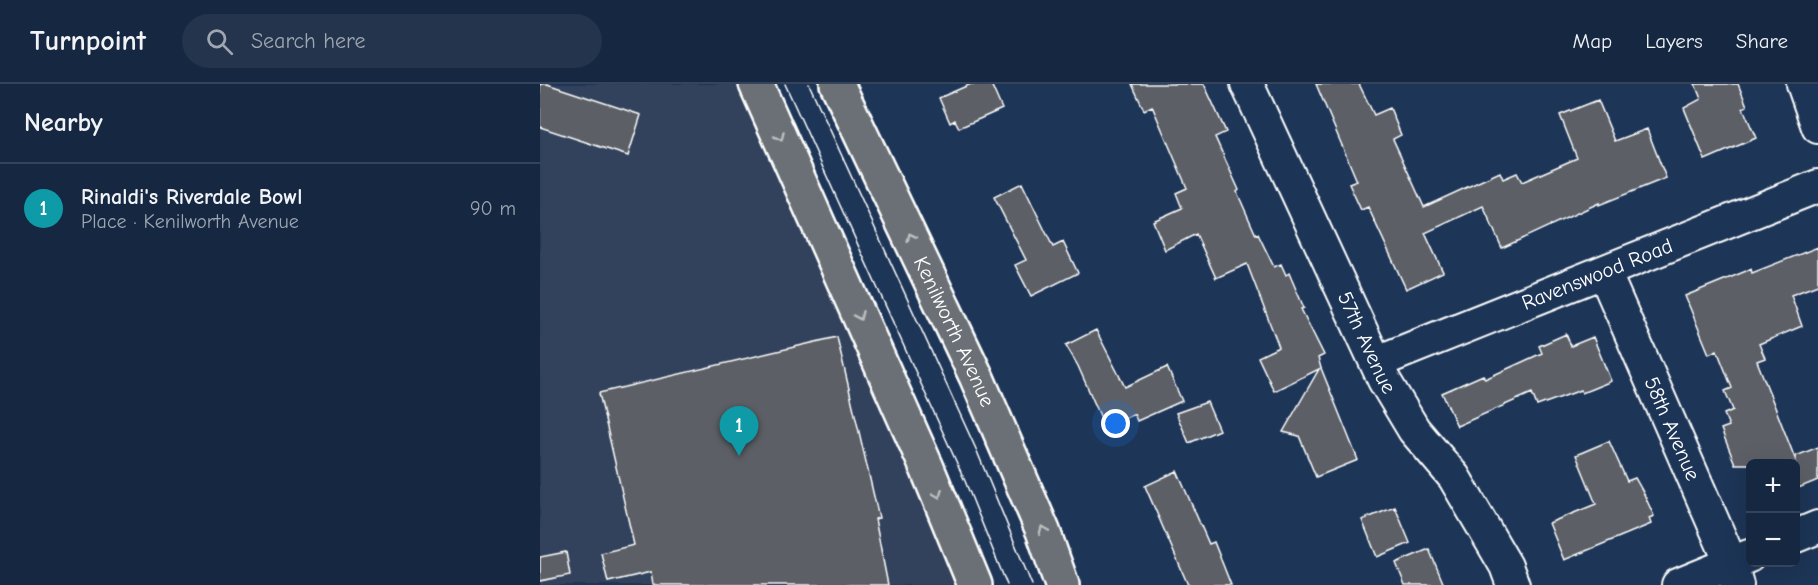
<!DOCTYPE html>
<html lang="en">
<head>
<meta charset="utf-8">
<style>
  :root { --surface:#162841; --page:#23344c; --text:#f1f3f6; --muted:#9ea6b1; --line:#35445a; --accent:#d93025 }
  body { margin:0; font-family:"Comic Neue",sans-serif; background:var(--page); color:var(--text) }
  .controls { position:absolute; right:18px; bottom:18px; display:grid; overflow:hidden; border-radius:9px; box-shadow:0 6px 24px #0002 }
  .controls button { width:54px; height:54px; display:grid; place-items:center; padding:0; border:0; border-bottom:2px solid var(--line); background:var(--surface); color:var(--text); font:30px sans-serif }
  .you { position:absolute; left:576px; top:340px; width:21px; height:21px; margin:-15px; border:4px solid #fff; border-radius:50%; background:#1a73e8; box-shadow:0 0 0 9px #1a73e833 }
  .badge { display:grid; place-items:center; width:39px; height:39px; border-radius:50%; background:var(--accent); color:#fff; font-size:20px; font-weight:700 }
  .pin { position:absolute; translate:-50% -50px; filter:drop-shadow(0 2px 3px #0008) }
  .pin::after { content:''; position:absolute; top:32px; width:21px; height:18px; background:inherit; clip-path:polygon(0 0,100% 0,50% 100%) }
  .list { margin:0; padding:0; list-style:none }
  h2 { display:flex; justify-content:space-between; align-items:center; height:78px; margin:0; padding:0 24px; font-size:26px }
  h2 small { font-size:20px; font-weight:400; color:var(--muted) }
  .list li { display:grid; grid-template-columns:39px 1fr auto; gap:18px; align-items:center; box-sizing:border-box; height:90px; padding:0 24px; border-top:2px solid var(--line) }
  .list b { display:block; font-size:22px; white-space:nowrap }
  .list p { margin:0; font-size:20px; white-space:nowrap; color:var(--muted) }
  .list em { font-size:20px; font-style:normal; color:var(--muted) }
  .icon { flex:none; width:33px; height:33px; fill:none; stroke:currentColor; stroke-width:2; stroke-linecap:round; stroke-linejoin:round }
  .map { position:relative; flex:none; width:1278px; height:501px; overflow:hidden }
  header { display:flex; align-items:center; gap:36px; box-sizing:border-box; height:84px; padding:0 30px; background:var(--surface); border-bottom:2px solid var(--line) }
  header strong { font-size:28px }
  nav { display:flex; gap:33px; margin-inline-start:auto; font-size:21px }
  .search { width:420px; height:54px; background:var(--page); display:flex; align-items:center; gap:15px; box-sizing:border-box; padding:0 21px; border-radius:33px; color:var(--muted); font-size:22px }
  main { display:flex }
  aside { flex:1; background:var(--surface) }
  .map>svg:first-child { display:block }
  .built { fill:#30425c }
  .building { fill:#5b6066; stroke:#fff; stroke-width:1.5 }
  .lines { fill:none; stroke-linecap:round; stroke-linejoin:round }
  .street-casing { stroke:#fff; stroke-width:36 }
  .primary-casing { stroke:#fff; stroke-width:38 }
  .street { stroke:#1d3557; stroke-width:32 }
  .primary { stroke:#6a7074; stroke-width:33 }
  .tram { stroke:#fff; stroke-width:1.5 }
  .oneway { stroke:#bcbfc0 }
  .labels { text-anchor:middle; stroke-width:4.5; stroke-linejoin:round; paint-order:stroke }
  .street-label { font-size:21px; fill:#fff; stroke:#1d3557 }
</style>
</head>
<body>
<header>
<strong>Turnpoint</strong>
<div class="search"><svg class="icon" aria-label="search" viewBox="0 0 24 24"><circle cx="10" cy="10" r="6"/><path d="M15 15l6 6"/></svg>Search here</div>
<nav><a>Map</a><a>Layers</a><a>Share</a></nav>
</header>
<main>
<aside>
<h2>Nearby<small></small></h2>
<ul class="list">
<li><span class="badge" style="background:#0f9aa8">1</span><div><b>Rinaldi's Riverdale Bowl</b><p>Place · Kenilworth Avenue</p></div><em>90 m</em></li>
</ul>
</aside>
<div class="map">
<svg width="1278" height="501" viewBox="0 0 1278 501">
  <rect width="100%" height="100%" fill="#1d3557"/>
  <filter id="ink" filterUnits="userSpaceOnUse"><feTurbulence type="fractalNoise" baseFrequency=".0167" numOctaves="2"/><feDisplacementMap in="SourceGraphic" scale="12" xChannelSelector="R" yChannelSelector="G"/><feConvolveMatrix kernelMatrix="1 2 1 2 8 2 1 2 1" color-interpolation-filters="sRGB"/></filter>
  <g filter="url(#ink)">
    <path class="built" d="M0 0H195L373 399 415 501H0Z"/>
    <path class="building" d="M0 0H7L101 31 88 72 0 43Z
      M431 0H451L462 25 419 44 415 36 410 39 399 14Z
      M592 0H664L686 48 675 53 699 106 697 108 716 151 718 150 734 183 741 180 746 191 749 189 764 224 761 225 784 271 778 274 781 284 818 376 776 393 759 352 743 348 779 285 734 307 718 273 739 263 707 180 676 194 656 150 625 166 613 137 642 124 636 109 647 104 612 22 604 26Z
      M776 0H819L834 31 850 24 861 51 853 55 884 123 960 88 963 95 977 89 982 98 1037 74 1020 31 1058 16 1075 57 1107 45 1126 94 1059 121V119L962 164 943 122 885 149 903 188 866 205 828 123 821 126 809 100 817 97Z
      M1155 0H1198L1207 22 1203 24 1216 54 1165 76 1144 24 1161 15Z
      M482 99 513 163 523 158 538 189 491 212 475 181 486 176 454 113Z
      M1278 163V201L1251 211 1262 242 1219 260 1225 274 1217 277 1256 377V372L1278 363V396L1256 405V380H1195L1181 345 1189 342 1184 330 1193 326 1185 307 1192 304 1177 266 1169 270 1145 212 1211 185 1212 189Z
      M556 246 585 303 627 283 642 317 597 337 594 330 565 343 538 282 526 261Z
      M1026 250 1031 262 1053 253 1071 297 1069 298 1042 309 1041 306 997 322 992 309 917 342 902 309 943 291 945 295 1002 269 999 262Z
      M297 253 339 434 335 435 348 501H113L111 488 68 498 61 469 94 461 59 309Z
      M667 318 679 346 649 359 636 329Z
      M1069 357 1087 397 1095 394 1103 408 1114 432 1109 434 1111 440 1024 476 1009 439 1056 420 1036 371Z
      M637 387 669 460 674 458 691 501H648L605 402Z
      M855 423 870 459 837 473 822 436Z
      M889 465 904 501H865L856 479Z
      M26 468 30 491 0 497V473Z"/>
    <g class="lines">
      <defs>
        <g id="street">
          <path id="s1" d="M707 0 844 296 874 346 914 393 966 482 973 501"/>
          <path d="M1263 0 1278 43"/>
          <path id="s2" d="M1064 188 1191 479 1197 501"/>
          <path id="s3" d="M837 278 1278 102"/>
          <path d="M1256 452 1278 443"/>
          <path d="M1138 501 1209 472"/>
        </g>
        <g id="primary">
          <path d="M216 0 387 384 435 501"/>
          <path id="s4" d="M297 0 436 292 503 447 522 501"/>
        </g>
      </defs>
      <use href="#street" class="street-casing"/>
      <use href="#primary" class="primary-casing"/>
      <use href="#street" class="street"/>
      <use href="#primary" class="primary"/>
      <path class="tram" d="M245 0 425 397 467 501
        M269 0 436 365 492 501"/>
    </g>
    <defs><path id="oneway-chevron" d="M-2-3.5L2.5 0L-2 3.5" fill="none" stroke-width="1.6" stroke-linecap="round" stroke-linejoin="round" transform="scale(1.5)"/></defs>
    <g class="oneway">
      <use href="#oneway-chevron" transform="translate(240 53) rotate(66)"/>
      <use href="#oneway-chevron" transform="translate(371 153) rotate(-116)"/>
      <use href="#oneway-chevron" transform="translate(319 232) rotate(66)"/>
      <use href="#oneway-chevron" transform="translate(398 410) rotate(68)"/>
      <use href="#oneway-chevron" transform="translate(503 446) rotate(-112)"/>
    </g>
  </g>
  <g class="labels">
    <g class="street-label">
      <text dy="7" stroke="none"><textPath href="#s3" startOffset="237">Ravenswood Road</textPath></text>
      <text dy="7" stroke="none"><textPath href="#s4" startOffset="274">Kenilworth Avenue</textPath></text>
      <text dy="7" stroke="none"><textPath href="#s1" startOffset="285">57th Avenue</textPath></text>
      <text dy="7" stroke="none"><textPath href="#s2" startOffset="171">58th Avenue</textPath></text>
    </g>
  </g>
</svg>
<div class="controls">
<button>+</button>
<button>−</button>
</div>
<div class="you"></div>
<div class="pin badge" style="left:199px;top:372px;background:#0f9aa8">1</div>
</div>
</main>
</body>
</html>
